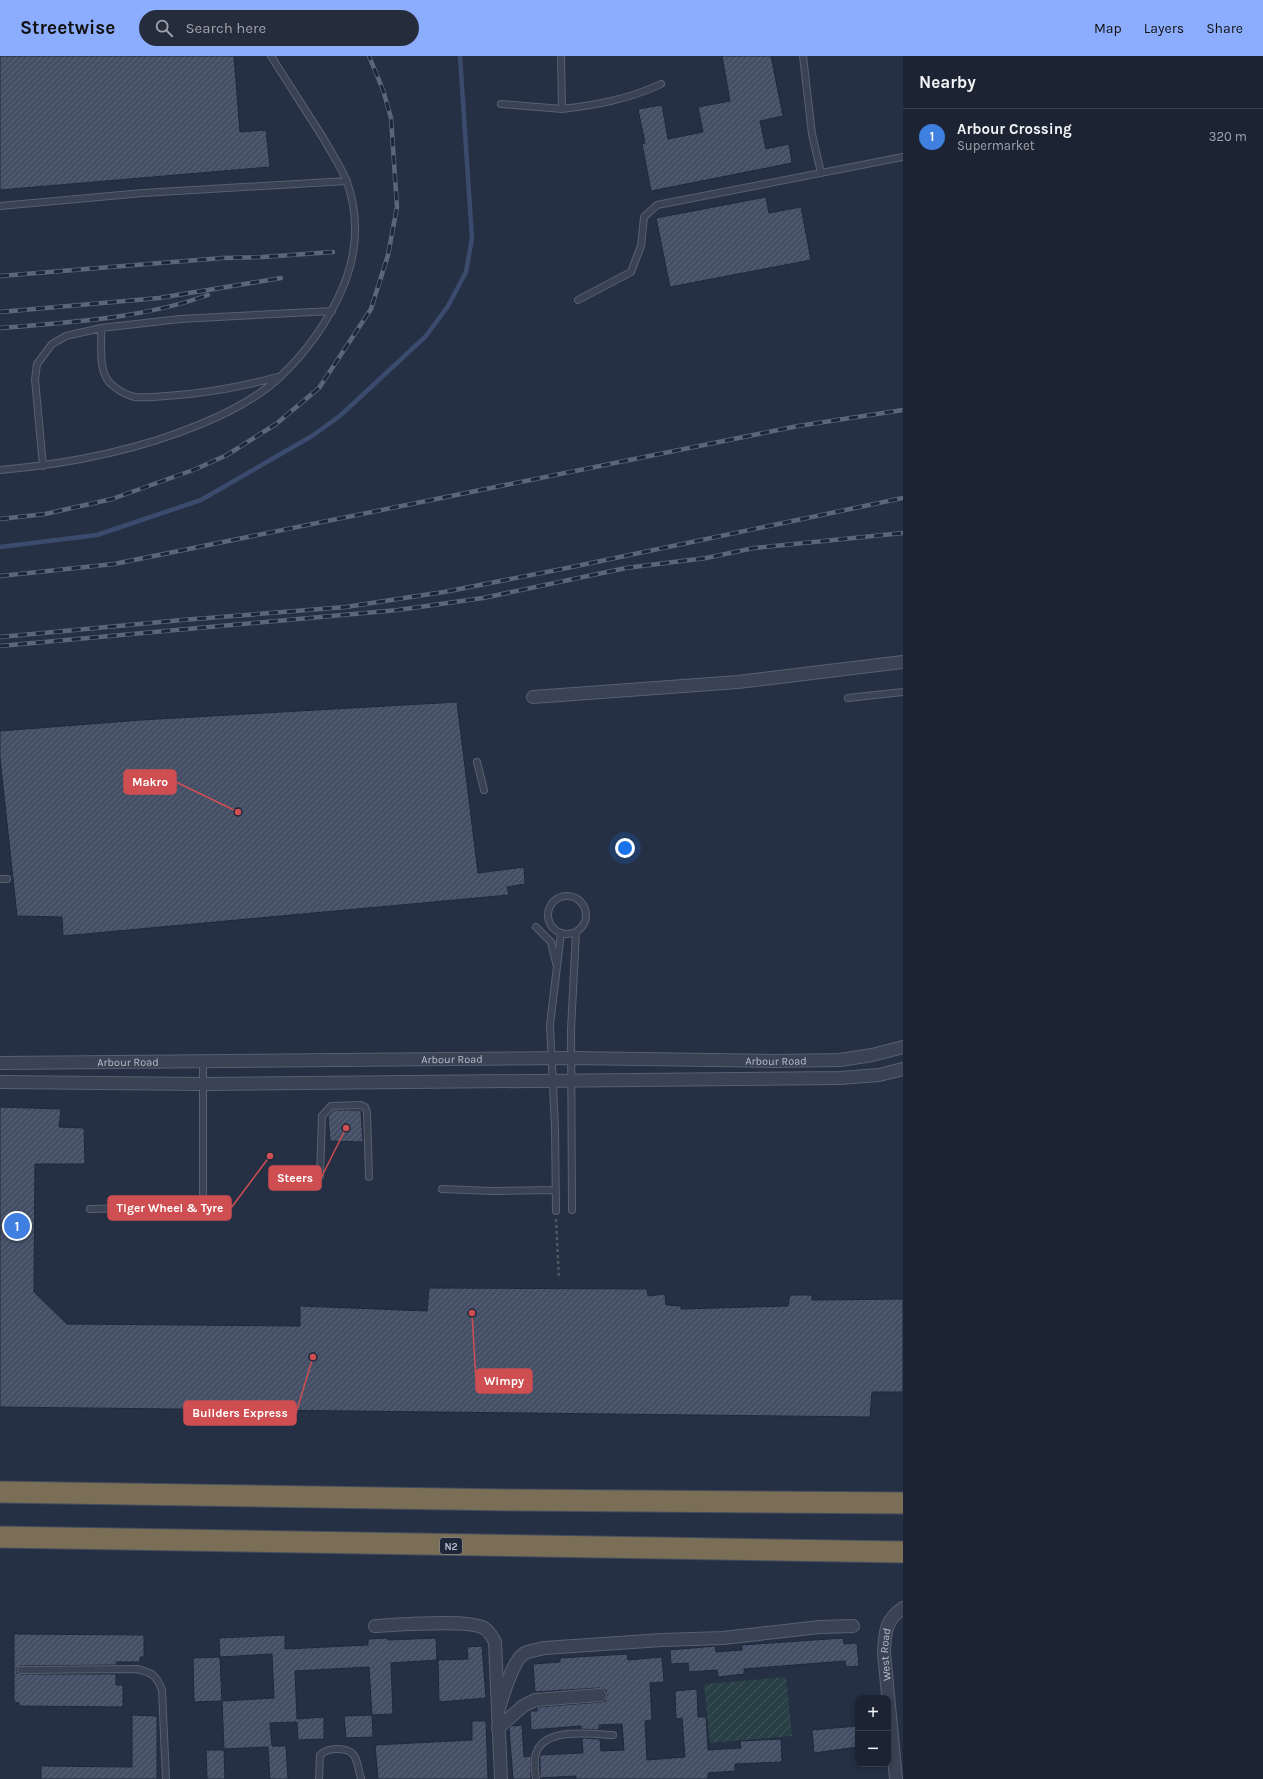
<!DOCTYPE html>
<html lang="en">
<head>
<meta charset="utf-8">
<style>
  :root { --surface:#1c2433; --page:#252c3b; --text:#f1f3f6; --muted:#a0a4ac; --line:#3a414e; --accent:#8cadfd }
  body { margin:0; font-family:Karla,sans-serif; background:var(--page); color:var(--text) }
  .controls { position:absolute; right:12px; bottom:12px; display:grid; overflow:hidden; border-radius:8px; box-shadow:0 2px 6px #0003 }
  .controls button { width:36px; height:36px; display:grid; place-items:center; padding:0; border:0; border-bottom:1px solid var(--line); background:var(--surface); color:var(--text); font:20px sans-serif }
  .you { position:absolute; left:625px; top:792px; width:14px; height:14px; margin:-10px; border:3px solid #fff; border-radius:50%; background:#1a73e8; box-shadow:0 0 0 6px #1a73e833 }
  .badge { display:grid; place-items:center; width:26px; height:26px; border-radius:50%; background:var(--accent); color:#fff; font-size:13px; font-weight:700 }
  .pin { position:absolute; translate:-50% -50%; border:2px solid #fff; box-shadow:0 1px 4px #0006 }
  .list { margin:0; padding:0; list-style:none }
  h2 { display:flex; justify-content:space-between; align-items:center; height:52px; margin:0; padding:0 16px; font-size:17px }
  h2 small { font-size:13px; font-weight:400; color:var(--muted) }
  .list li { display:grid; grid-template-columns:26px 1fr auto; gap:12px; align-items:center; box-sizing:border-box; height:56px; padding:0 16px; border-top:1px solid var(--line) }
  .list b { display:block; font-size:15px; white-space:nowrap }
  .list p { margin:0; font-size:13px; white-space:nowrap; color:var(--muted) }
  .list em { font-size:13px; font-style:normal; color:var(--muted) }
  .icon { flex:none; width:22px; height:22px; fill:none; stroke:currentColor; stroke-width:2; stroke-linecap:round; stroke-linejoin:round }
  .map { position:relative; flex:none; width:903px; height:1723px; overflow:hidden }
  header { display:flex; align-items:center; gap:24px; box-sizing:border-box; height:56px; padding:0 20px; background:var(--accent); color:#111 }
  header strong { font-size:19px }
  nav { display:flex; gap:22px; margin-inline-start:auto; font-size:14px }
  .search { width:280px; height:36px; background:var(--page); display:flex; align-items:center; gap:10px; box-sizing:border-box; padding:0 14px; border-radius:22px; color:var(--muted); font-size:15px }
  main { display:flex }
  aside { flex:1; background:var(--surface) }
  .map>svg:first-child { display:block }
  .garden { fill:url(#garden-furrows) }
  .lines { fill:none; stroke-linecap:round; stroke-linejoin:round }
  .stream { stroke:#3a4b6d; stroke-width:4.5 }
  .building { fill:url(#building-hatch); stroke:#20293b }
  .service-casing { stroke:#586070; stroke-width:8 }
  .minor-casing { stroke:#586070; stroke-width:14 }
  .motorway-casing { stroke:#444d5e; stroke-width:23 }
  .path { stroke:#465c61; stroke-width:2.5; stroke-dasharray:3 3; stroke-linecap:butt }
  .service { stroke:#3a4253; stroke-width:6 }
  .minor { stroke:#3a4253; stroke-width:12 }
  .motorway { stroke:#7a6f56; stroke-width:21 }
  .rail-casing { stroke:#5c667a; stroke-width:4.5 }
  .rail { stroke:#1e2739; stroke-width:3; stroke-dasharray:9; stroke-linecap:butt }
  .labels { text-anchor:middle; stroke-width:3.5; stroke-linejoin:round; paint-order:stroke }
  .shield { fill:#1e2739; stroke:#8991a1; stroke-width:1 }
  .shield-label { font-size:10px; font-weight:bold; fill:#b7becd }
  .street-label { font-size:11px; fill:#b7becd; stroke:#1e2739 }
  .leader { fill:none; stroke:#ce4e51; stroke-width:1.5 }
  .callout-dot { fill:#ce4e51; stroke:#1e2739; stroke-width:1.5 }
  .callout { fill:#ce4e51; stroke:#ce4e51; stroke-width:1.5 }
  .callout-label { font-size:12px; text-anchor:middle; font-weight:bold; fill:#fff }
</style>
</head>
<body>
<header>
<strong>Streetwise</strong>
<div class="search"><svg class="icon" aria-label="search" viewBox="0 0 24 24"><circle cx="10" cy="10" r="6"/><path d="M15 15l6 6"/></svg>Search here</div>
<nav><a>Map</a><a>Layers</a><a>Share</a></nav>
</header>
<main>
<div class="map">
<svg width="903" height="1723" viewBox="0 0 903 1723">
  <defs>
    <pattern id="garden-furrows" width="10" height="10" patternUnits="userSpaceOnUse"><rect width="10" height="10" fill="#273f45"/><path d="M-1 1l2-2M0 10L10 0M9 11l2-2" fill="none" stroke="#44595f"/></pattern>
    <pattern id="building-hatch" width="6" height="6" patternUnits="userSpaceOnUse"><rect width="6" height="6" fill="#444f66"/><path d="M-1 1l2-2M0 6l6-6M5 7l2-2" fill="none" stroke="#5d677b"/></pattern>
  </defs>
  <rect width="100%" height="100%" fill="#253044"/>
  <path class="garden" d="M786 1621 792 1680 710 1687 704 1628Z"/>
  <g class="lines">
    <path class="stream" d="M0 491 97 479 201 444 312 380 341 359 426 280 448 250 466 216 472 182 460 0"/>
  </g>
  <path class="building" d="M0 0H234L240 76 266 74 270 111 0 134Z
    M722 0H771L783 60 760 65 766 93 789 88 792 107 651 135 642 88 645 87 638 53 662 49 668 83 703 76 698 51 730 45Z
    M766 141 769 157 801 151 811 204 670 231 656 162Z
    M457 646 478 817 524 811 525 828 507 831 509 839 63 880 62 861 17 860 0 702V675L141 664Z
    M0 1051 61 1053 59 1071 84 1072 85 1108H35L34 1236 67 1268 300 1270V1250L427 1255 429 1232 647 1233 648 1240 665 1238 666 1249 681 1250V1253L788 1250 790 1239H812V1244L903 1243V1336H872L870 1361 0 1351Z
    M333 1054H361L363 1086 330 1085 328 1060Z
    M14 1578 144 1579V1601H140V1606H116V1609L21 1610 17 1612V1617L21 1618H116V1629H123V1651L19 1650V1647L14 1646Z
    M285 1579V1593L368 1589V1583L388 1582V1584L436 1582 437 1604 391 1607 393 1658 372 1659 373 1681 346 1682 344 1660 372 1659 369 1611 295 1615 297 1663 324 1661V1683L298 1684 297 1666 270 1667 272 1690H286L288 1723H270L268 1691 224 1693 222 1645 274 1642 272 1598 220 1601 219 1582Z
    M843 1582 844 1588 857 1587 859 1610 846 1611 845 1605 744 1613V1618L718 1621 717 1614 689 1616 688 1607 671 1608 670 1594 715 1590 716 1596 742 1594V1589Z
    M482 1590 486 1642 439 1646 438 1604 468 1603 467 1591Z
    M627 1598 628 1604 662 1601 664 1626 650 1627 652 1664 645 1665 647 1704 685 1701 682 1662 676 1663 675 1635 697 1633 698 1661H706L708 1694 741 1692 740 1685 781 1683 782 1706 735 1708V1715L708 1717V1723H576V1720L540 1722V1699L583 1697 582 1682 600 1683 601 1695 624 1694 622 1668 599 1669V1674L581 1673V1670L531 1674 530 1655H537V1651L601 1646 605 1645 607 1639 606 1634 599 1632 535 1636 533 1608 560 1606V1602Z
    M220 1601 222 1645 194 1646 193 1602Z
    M132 1659 157 1660V1723H41V1710L132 1711Z
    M472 1665H486L488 1723H378L375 1689 472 1684Z
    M522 1669 524 1701 531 1700V1723H513L509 1672 511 1670Z
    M857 1670 858 1691 814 1697 812 1674Z
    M206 1694H224L225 1723H207Z"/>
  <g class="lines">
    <defs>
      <path id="service" d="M803 0 812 78 821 117
        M501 48 562 53 561 0
        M562 53C597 49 629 43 661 28
        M0 150 143 137 347 125
        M578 244 631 216 641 190 644 161 657 149 903 101
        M277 321C241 331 203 338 166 340 156 341 145 342 135 341 125 339 116 333 109 326 98 312 102 288 101 272L180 263 332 255
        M43 410 35 323 37 308 52 288 66 280 101 272
        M0 414C69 408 136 395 201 368 230 356 258 342 281 320 304 298 324 271 338 242 356 206 361 165 347 126 342 112 332 98 325 85 307 56 289 29 271 0
        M848 642 903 636
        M477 706 484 734
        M0 823H7
        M548 859a19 19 0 1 1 38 0a19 19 0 1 1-38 0Z
        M536 871 551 886 556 907
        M203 1005V1154
        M320 1120 322 1060 331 1050 361 1049 365 1051 367 1056 369 1121
        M442 1133 492 1135 555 1134
        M90 1153 125 1152
        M572 1154 571 974 576 876
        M556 1155 555 1071 550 969 561 877
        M21 1614 137 1613C153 1617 156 1619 162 1634L166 1723
        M319 1723 320 1699C325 1694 330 1693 337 1693 359 1693 356 1706 361 1723
        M536 1723C535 1714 533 1703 537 1695 547 1671 592 1678 613 1679"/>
      <g id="minor">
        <path d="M533 641 738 626 903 606"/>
        <path id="s1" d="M0 1007 572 1002 774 1005 840 1004 872 999 903 991"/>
        <path d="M0 1026 203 1028 840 1022 879 1019 903 1013"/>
        <path d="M375 1570C398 1569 467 1563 484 1572 489 1575 492 1580 495 1586L501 1723"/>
        <path d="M498 1655C503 1641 512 1604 525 1597 531 1594 538 1594 544 1592L662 1584 723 1582 820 1571 853 1570"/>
        <path d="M498 1672 523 1650 535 1644 600 1639"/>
        <path id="s2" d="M896 1723 884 1597C885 1577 885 1564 903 1552"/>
      </g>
      <path id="motorway" d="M0 1436 513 1444 903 1447
        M0 1481 903 1496"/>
    </defs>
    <use href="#service" class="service-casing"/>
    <use href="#minor" class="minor-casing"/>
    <use href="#motorway" class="motorway-casing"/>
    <path class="path" d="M556 1163 559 1223"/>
    <use href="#service" class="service"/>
    <use href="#minor" class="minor"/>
    <use href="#motorway" class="motorway"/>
    <defs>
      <path id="rail" d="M0 220 222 202 263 201 333 196
        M0 256 159 242 281 222
        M0 272C71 266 141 263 208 239
        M0 463 45 458 112 443 196 413 227 399 276 368 319 332 371 253 388 199 397 151 391 62 383 34 369 0
        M0 520 114 508 798 370 903 354
        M0 581 182 564 346 551 404 542 444 536 567 512 903 442
        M0 590 398 554 483 542 626 512 706 502 754 492 903 477"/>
    </defs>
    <use href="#rail" class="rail-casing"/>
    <use href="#rail" class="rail"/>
  </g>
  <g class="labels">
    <rect class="shield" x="440" y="1482" width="22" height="16" rx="3"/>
    <g class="shield-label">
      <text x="451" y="1494">N2</text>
    </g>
    <g class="street-label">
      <text dy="4" stroke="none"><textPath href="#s1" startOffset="452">Arbour Road</textPath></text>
      <text dy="4" stroke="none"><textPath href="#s1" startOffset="776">Arbour Road</textPath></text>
      <text dy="4" stroke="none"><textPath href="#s1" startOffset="128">Arbour Road</textPath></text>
      <text dy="4" stroke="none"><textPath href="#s2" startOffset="125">West Road</textPath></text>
    </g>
  </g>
  <path class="leader" d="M238 756L176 726M346 1072L321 1122M270 1100L231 1152M472 1257L476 1325M313 1301L296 1357"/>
  <g class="callout-dot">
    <circle cx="238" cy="756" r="4"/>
    <circle cx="346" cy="1072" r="4"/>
    <circle cx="270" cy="1100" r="4"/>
    <circle cx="472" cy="1257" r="4"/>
    <circle cx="313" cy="1301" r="4"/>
  </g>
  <g class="callout">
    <rect x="124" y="714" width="52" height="24" rx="4"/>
    <rect x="269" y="1110" width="52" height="24" rx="4"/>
    <rect x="108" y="1140" width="123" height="24" rx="4"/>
    <rect x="476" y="1313" width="56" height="24" rx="4"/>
    <rect x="184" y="1345" width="112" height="24" rx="4"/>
  </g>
  <g class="callout-label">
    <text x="150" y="730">Makro</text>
    <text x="295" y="1126">Steers</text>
    <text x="170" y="1156">Tiger Wheel &amp; Tyre</text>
    <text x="504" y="1329">Wimpy</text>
    <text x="240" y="1361">Builders Express</text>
  </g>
</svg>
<div class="controls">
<button>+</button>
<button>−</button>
</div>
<div class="you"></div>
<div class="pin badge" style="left:17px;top:1170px;background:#3f7fe0">1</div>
</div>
<aside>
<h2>Nearby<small></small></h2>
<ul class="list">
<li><span class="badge" style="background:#3f7fe0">1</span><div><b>Arbour Crossing</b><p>Supermarket</p></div><em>320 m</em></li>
</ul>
</aside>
</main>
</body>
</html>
